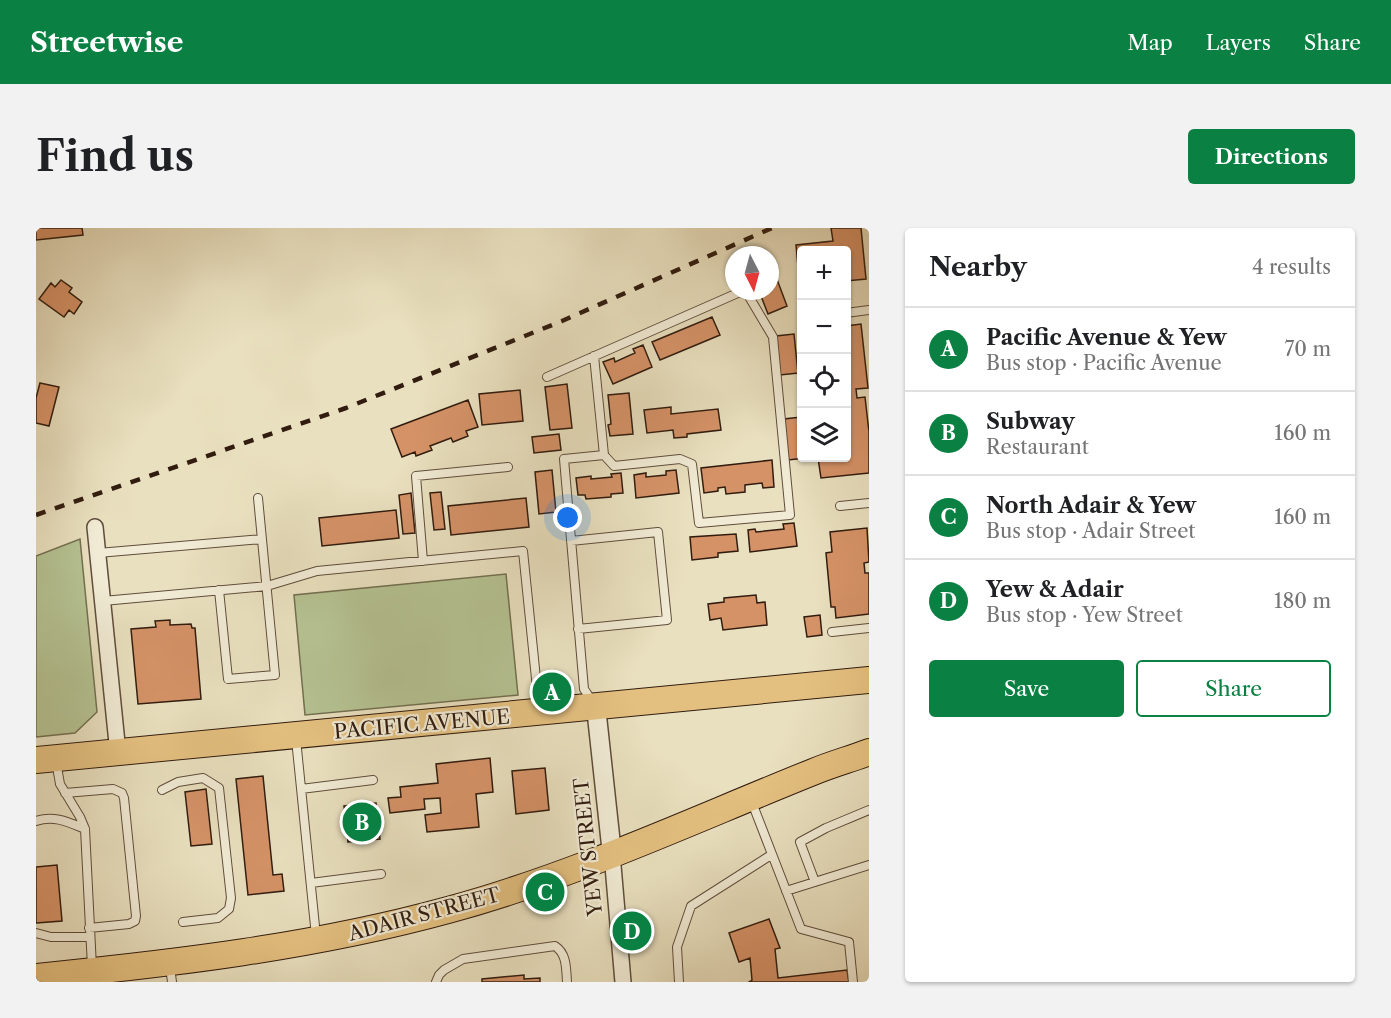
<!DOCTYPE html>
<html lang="en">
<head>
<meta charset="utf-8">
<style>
  :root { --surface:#fff; --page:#f2f2f2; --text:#202124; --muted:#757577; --line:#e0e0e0; --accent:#0b8043 }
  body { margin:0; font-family:"Libre Caslon Text",serif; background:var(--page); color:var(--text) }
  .controls { position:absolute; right:18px; top:18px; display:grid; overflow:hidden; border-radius:6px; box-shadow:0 2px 4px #0004 }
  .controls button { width:54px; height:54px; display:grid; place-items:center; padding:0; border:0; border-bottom:2px solid var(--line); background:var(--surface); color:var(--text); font:30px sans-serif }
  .compass { position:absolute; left:689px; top:18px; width:54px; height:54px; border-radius:50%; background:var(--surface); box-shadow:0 2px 4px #0004; rotate:174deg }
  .you { position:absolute; left:532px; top:290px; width:21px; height:21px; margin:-15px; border:4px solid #fff; border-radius:50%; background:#1a73e8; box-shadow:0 0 0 9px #1a73e833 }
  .badge { display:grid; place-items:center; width:39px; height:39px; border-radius:50%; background:var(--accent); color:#fff; font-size:20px; font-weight:700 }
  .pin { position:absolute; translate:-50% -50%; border:3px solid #fff; box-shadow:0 2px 6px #0006 }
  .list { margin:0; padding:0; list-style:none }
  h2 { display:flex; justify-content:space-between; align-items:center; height:78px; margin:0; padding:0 24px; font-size:26px }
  h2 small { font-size:20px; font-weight:400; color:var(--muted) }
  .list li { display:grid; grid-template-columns:39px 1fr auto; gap:18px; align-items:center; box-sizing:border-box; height:84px; padding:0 24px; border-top:2px solid var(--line) }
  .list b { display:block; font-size:22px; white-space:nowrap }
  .list p { margin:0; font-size:20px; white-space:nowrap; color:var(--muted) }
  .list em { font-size:20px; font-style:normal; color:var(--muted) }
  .actions { display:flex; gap:12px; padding:18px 24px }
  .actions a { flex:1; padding:14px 0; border:2px solid var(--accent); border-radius:6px; text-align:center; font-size:21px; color:var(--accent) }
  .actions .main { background:var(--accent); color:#fff }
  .icon { flex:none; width:33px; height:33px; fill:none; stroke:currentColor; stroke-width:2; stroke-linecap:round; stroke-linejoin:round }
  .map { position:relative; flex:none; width:833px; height:754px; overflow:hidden; border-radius:6px }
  header { display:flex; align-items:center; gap:36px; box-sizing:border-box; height:84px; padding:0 30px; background:var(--accent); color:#fff }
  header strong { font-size:28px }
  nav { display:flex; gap:33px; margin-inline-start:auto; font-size:21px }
  .intro { display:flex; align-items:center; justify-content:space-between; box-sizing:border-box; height:144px; padding:0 36px }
  h1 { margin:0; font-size:42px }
  .button { padding:15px 27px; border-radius:6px; background:var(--accent); color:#fff; font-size:21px; font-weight:700 }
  main { display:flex; gap:36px; padding:0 36px }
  aside { flex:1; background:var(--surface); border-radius:6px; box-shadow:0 2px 4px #0004 }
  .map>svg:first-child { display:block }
  .green { fill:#b5c292; stroke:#736f50; stroke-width:1.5 }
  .building { fill:#d59267; stroke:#311c0f; stroke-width:1.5 }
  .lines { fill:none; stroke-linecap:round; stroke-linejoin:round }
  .service-casing { stroke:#5f4d3b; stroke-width:10 }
  .minor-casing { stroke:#5f4d3b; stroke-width:18 }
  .tertiary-casing { stroke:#5f4d3b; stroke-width:21 }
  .trunk-casing { stroke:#311c0f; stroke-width:28 }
  .service { stroke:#f1ebd5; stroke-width:8 }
  .minor { stroke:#f1ebd5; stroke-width:15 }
  .tertiary { stroke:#f1ebd5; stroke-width:18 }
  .trunk { stroke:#e4c080; stroke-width:26 }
  .rail { stroke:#311c0f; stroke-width:4.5; stroke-dasharray:10 10; stroke-linecap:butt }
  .labels { text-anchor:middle; stroke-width:4.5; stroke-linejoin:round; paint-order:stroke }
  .street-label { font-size:20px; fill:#311c0f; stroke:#f1ebd5 }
</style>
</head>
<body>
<header>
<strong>Streetwise</strong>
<nav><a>Map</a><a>Layers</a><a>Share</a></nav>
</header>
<div class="intro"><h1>Find us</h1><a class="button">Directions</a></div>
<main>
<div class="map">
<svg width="833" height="754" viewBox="0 0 833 754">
  <rect width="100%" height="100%" fill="#e9e0bf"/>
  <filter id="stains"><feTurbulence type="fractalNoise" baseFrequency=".00333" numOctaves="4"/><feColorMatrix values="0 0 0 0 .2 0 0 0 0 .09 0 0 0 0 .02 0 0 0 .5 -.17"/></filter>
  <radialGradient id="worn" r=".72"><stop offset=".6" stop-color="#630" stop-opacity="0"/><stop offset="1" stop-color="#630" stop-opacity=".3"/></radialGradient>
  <path class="green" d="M44 311 61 484 39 505 0 509V328Z
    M470 346 482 467 269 487 258 367Z"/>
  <path class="building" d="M0 0H46L47 7 0 12Z
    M795 0H825L830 51 810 53V22H766L764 60 760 17 797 13Z
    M736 38 751 78 732 86 723 63H734Z
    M25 52 36 60 33 64 46 74 38 86 33 82 28 89 3 71 15 55 19 59Z
    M676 89 684 107 624 132 616 114Z
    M825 96 832 160 820 161 821 170 829 169 833 204V245L785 250 782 230H810V98Z
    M758 106 762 145 744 147 740 108Z
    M607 117 616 139 577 156 567 134 578 130 579 134 599 125 597 121Z
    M4 155 23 159 13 198 0 195V170Z
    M531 156 536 200 514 202 509 159Z
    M484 162 487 193 446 197 443 166Z
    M593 165 597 206 574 208 572 197 575 196 572 167Z
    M432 172 442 199 430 203 432 208 417 214 415 210 394 218 396 222 380 228 379 224 366 229 355 201Z
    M635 179V186L682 181 685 202 651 206V209L638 210 637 202 611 205 608 182Z
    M765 189 766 230H770L752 232 748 191Z
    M523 206 525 222 498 225 496 209Z
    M736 232 738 259 727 260 726 255 709 257V264L690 266 689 259 682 260V263L668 265 665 240Z
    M516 242 520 284 503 286 499 244Z
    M640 242 643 265 600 270 598 247 610 245V249L630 247V243Z
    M585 245 587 265 575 266V269L550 271 549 267H542L540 250 555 248V251L576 249 575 246Z
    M405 264 409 301 398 302 394 265Z
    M375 265 379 305 367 306 363 267Z
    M490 270 493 299 415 307 412 278Z
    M360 282 363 310 286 318 283 290Z
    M758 295 761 318 714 324 712 302 719 301 720 304 748 301 747 296Z
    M831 300 833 334 828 335 829 345H833V386L800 390 799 379H795L790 325 796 324 794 304Z
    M700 306 702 323 682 325V329L656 332 654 309Z
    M720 367 721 375 729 374 731 397 687 402 685 390 674 392 672 376 688 374V370Z
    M784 387 786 407 771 409 768 389Z
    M134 392V397L155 396 156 400H159L165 471 102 476 95 401 120 399 119 393Z
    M454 530 457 564 440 566 443 599 391 604 389 587 405 585 404 570 388 571 389 581 354 585 352 570 365 569 364 559 402 555 400 536Z
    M509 540 513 582 480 586 476 543Z
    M227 548 237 647 246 646 248 663 212 667 200 551Z
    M170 561 176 616 155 618 149 564Z
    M340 575 344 611 312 614 308 578Z
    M21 637 26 693 0 695V639Z
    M733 691 744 720 739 721 742 750 811 742 813 754H713L716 752 714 730 703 734 693 705Z
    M488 747V751L504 750V754H446V751Z"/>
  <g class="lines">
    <defs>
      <path id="service" d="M810 85 833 82
        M558 128 568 227
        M511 149 704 64 712 67 737 109 754 287 663 295 656 236 644 231 578 238 568 227 528 231 548 461 556 473
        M804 278 833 275
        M535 313 622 304 631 392 542 401
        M62 325 226 311
        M387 333 380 248 472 239
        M183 362 192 451 239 447 222 270
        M67 373 231 358 281 343 487 323 503 480
        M796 404 833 400
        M260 511 280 708
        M20 533 24 556 44 589 49 601 56 739
        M265 561 337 552
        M126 562 142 554 167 550 183 560 195 670 193 681 182 690 147 694
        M29 565 77 561 86 565 88 570 100 688 99 693 93 696 53 700
        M715 572 765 701 813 714 817 754
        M0 593C18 587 32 594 49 601
        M779 654 764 614 790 600 833 582
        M275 655 345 646
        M750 663 833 637
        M0 705 15 709H53
        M134 739 136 754
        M400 754 403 747 408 742 427 731 519 718C531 726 530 740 531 754
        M643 754 641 719 655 678 735 627"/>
      <path id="minor" d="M59 299 82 525
        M576 626 587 754"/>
      <path id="tertiary" d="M560 479 576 626"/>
      <path id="trunk" d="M0 532 833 452
        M0 749C139 735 277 719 412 682 538 648 657 592 777 544 796 536 815 531 833 524"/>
    </defs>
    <use href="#service" class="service-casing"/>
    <use href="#minor" class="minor-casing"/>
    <use href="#tertiary" class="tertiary-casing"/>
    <use href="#trunk" class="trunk-casing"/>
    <use href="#service" class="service"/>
    <use href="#minor" class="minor"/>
    <use href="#tertiary" class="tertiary"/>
    <use href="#trunk" class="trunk"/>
    <path class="rail" d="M0 287 310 180 526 93 736 0"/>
  </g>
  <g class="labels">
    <g class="street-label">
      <text transform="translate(386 496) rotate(-5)" y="7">PACIFIC AVENUE</text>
      <text transform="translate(552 619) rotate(-96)" y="7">YEW STREET</text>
      <text transform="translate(388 686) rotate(-15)" y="7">ADAIR STREET</text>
    </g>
  </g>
  <rect width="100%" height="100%" filter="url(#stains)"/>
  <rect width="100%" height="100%" fill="url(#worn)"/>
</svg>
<div class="controls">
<button>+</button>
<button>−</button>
<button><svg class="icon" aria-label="locate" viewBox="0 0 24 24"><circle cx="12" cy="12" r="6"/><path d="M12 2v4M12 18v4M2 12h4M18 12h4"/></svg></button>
<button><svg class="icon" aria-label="layers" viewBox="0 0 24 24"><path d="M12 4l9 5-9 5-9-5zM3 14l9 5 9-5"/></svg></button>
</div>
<svg class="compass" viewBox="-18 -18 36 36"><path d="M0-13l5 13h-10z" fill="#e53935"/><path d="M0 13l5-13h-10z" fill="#757577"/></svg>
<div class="you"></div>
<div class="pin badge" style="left:516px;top:464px">A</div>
<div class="pin badge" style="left:326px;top:594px">B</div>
<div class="pin badge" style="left:509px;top:664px">C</div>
<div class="pin badge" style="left:596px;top:703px">D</div>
</div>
<aside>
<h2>Nearby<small>4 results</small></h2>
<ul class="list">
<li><span class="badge">A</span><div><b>Pacific Avenue &amp; Yew</b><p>Bus stop · Pacific Avenue</p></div><em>70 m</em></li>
<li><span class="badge">B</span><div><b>Subway</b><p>Restaurant</p></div><em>160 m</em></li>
<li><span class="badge">C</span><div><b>North Adair &amp; Yew</b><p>Bus stop · Adair Street</p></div><em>160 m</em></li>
<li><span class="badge">D</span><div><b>Yew &amp; Adair</b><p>Bus stop · Yew Street</p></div><em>180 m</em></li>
</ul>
<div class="actions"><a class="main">Save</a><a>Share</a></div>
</aside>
</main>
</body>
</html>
